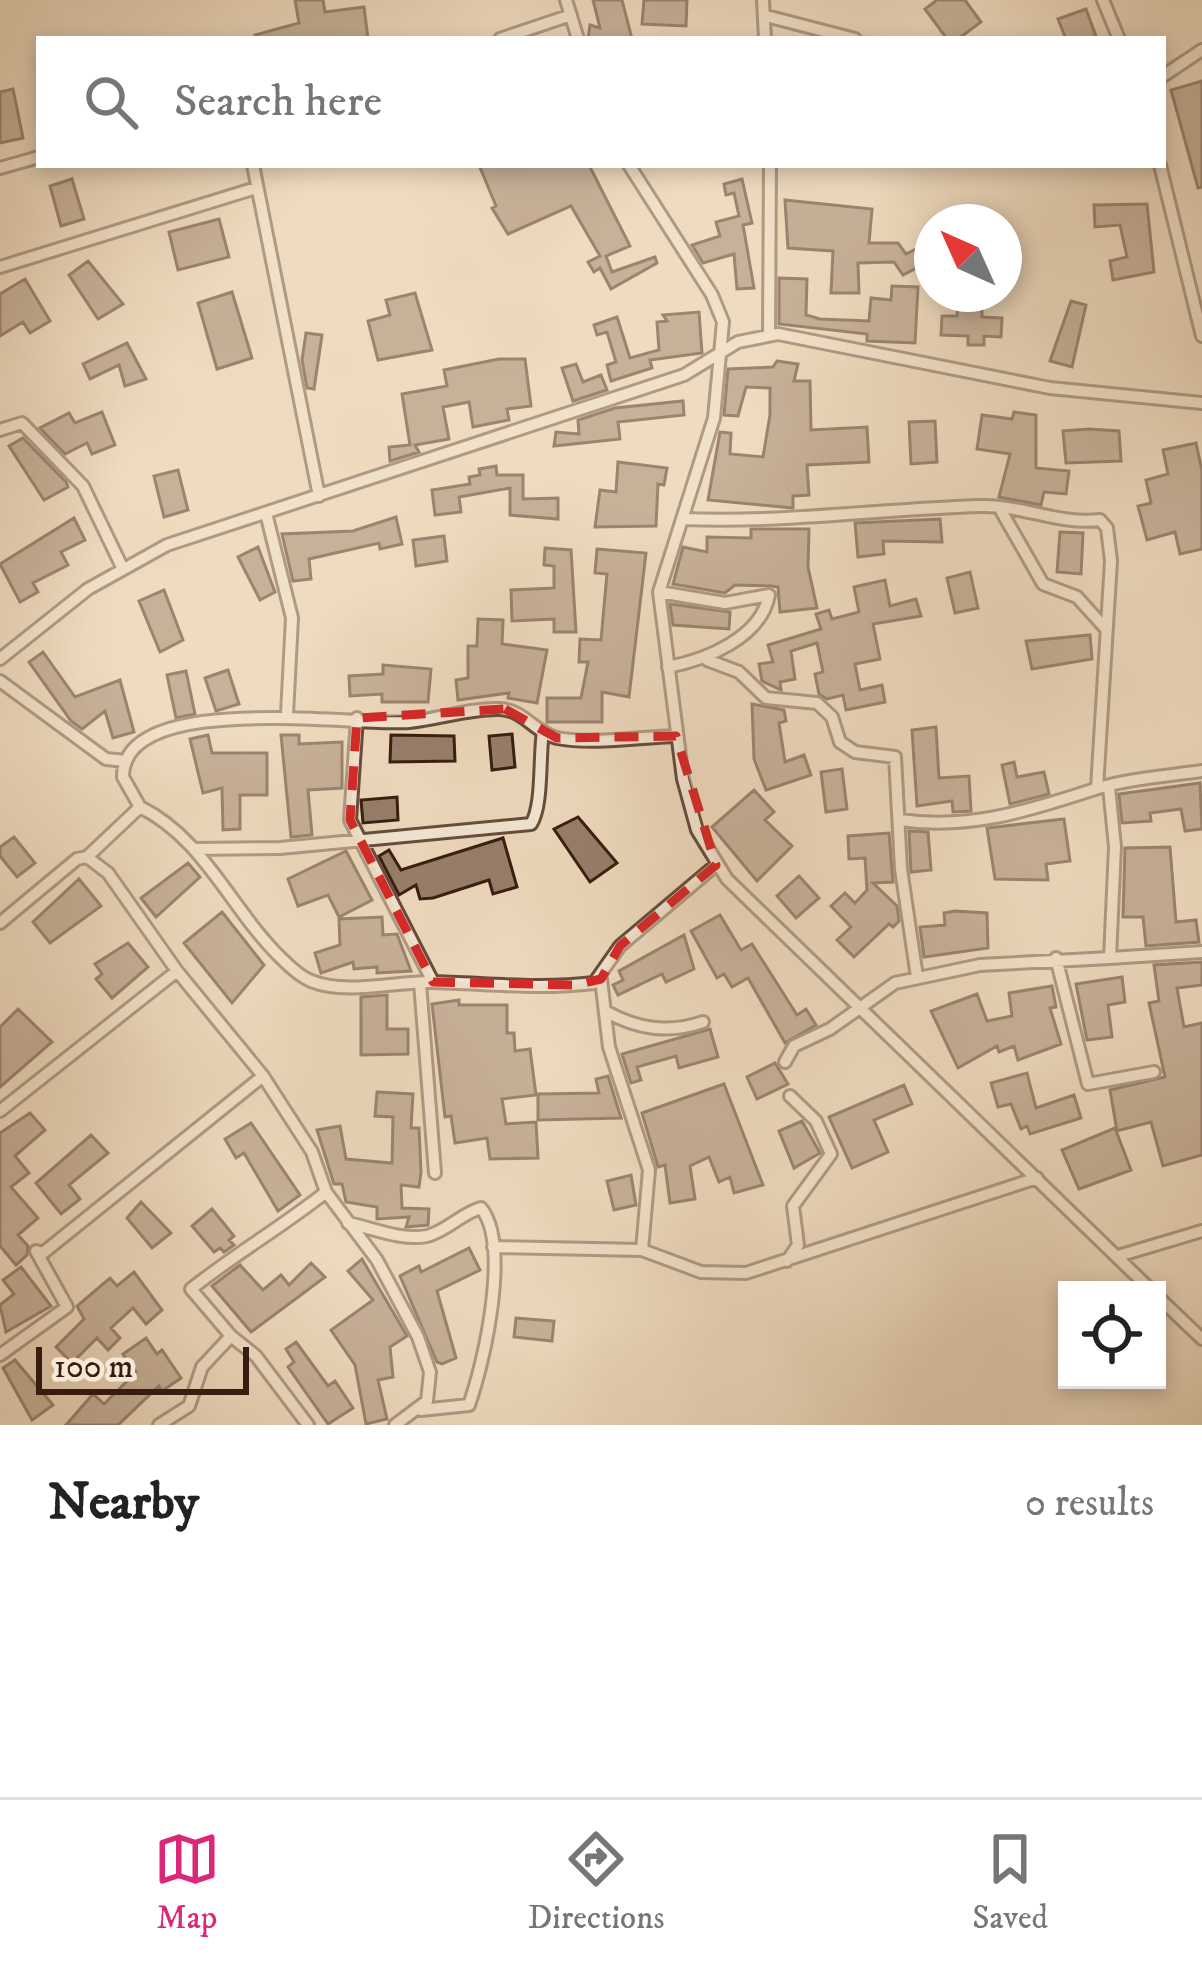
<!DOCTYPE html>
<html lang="en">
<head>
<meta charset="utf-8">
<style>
  :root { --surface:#fff; --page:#f2f2f2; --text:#222; --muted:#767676; --line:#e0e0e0; --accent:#db2777 }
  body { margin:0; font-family:"IM FELL DW Pica",serif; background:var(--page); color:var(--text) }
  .controls { position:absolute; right:36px; bottom:36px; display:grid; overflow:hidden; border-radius:0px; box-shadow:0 6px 18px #0003 }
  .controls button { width:108px; height:108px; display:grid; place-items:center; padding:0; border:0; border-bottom:3px solid var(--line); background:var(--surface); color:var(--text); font:60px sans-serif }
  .compass { position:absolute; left:914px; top:204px; width:108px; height:108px; border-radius:50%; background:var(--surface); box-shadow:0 6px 18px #0003; rotate:315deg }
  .scale { position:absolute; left:36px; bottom:30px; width:213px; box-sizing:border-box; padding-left:12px; border:6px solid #371c10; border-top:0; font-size:33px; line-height:42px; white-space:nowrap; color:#371c10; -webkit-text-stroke:9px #f5e8d5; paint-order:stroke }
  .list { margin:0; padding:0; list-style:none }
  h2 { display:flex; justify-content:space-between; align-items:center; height:156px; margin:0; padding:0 48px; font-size:51px }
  h2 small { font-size:39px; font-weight:400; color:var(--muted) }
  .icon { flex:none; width:66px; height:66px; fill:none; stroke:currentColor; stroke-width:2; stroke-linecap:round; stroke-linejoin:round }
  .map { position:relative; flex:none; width:1202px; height:1425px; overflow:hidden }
  .search { position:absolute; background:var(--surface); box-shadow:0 6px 18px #0003; left:36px; right:36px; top:36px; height:132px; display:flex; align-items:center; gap:30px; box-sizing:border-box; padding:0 42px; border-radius:0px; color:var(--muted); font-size:45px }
  .sheet { height:372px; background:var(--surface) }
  nav { display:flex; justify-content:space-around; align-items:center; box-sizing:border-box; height:168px; border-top:3px solid var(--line); background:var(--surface); font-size:33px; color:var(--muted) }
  nav a { display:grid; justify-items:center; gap:6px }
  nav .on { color:var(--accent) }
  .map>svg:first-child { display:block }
  .building { fill:#977f6b; stroke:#371c10; stroke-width:3 }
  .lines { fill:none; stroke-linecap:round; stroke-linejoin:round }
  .street-casing { stroke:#654c3c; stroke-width:16 }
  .street { stroke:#f5e8d5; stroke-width:10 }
  .marked { fill:none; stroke:#d62828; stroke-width:9; stroke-dasharray:24 15; stroke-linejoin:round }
</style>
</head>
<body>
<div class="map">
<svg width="1202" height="1425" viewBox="0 0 1202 1425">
  <rect width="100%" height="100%" fill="#efdbbf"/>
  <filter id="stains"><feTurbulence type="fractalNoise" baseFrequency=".00167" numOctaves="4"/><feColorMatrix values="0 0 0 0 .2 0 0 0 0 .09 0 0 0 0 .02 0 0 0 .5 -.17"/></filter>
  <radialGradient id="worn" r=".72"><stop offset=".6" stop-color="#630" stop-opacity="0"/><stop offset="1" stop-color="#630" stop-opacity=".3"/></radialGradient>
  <path class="building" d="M295 0H323L325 12 364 7 368 39H255V35L299 23Z
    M593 0H622L632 39H588L590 25 600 28Z
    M644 0H687L686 26 642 24Z
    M937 0H965L981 22 958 39H947L925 9Z
    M1086 9 1097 39H1066L1058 19Z
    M1202 81V187L1198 188 1171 90Z
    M13 89 23 138 0 143V92Z
    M479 165H589L630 246 606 256 612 272 655 257 657 263 611 289 600 268 594 272 588 262 600 256 571 206 508 234 492 208 496 206Z
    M72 179 84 219 61 226 50 186Z
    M742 179 752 223 743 225 754 288 737 289 734 254 703 263 692 245 720 236 716 222 739 216 734 193 726 195 724 184Z
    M785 200 872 209 869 243H898L906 254 922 246 930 261 903 275 894 262 858 263 859 293H831L833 251 788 248Z
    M1147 204 1154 272 1113 280 1110 261 1127 257 1120 225 1095 227 1094 205Z
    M219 219 229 257 178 270 169 232Z
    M88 261 123 304 98 319 69 275Z
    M779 278 807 279 806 315 820 319 869 321 871 298 891 300 892 286 918 287 915 343 867 341V334L779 324Z
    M25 279 50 321 30 333 23 322 0 336V294Z
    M232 292 252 358 217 369 198 303Z
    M415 293 432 350 378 360 368 321 390 315 386 300Z
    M1071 301 1086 305 1072 367 1050 361Z
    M958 302 982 303V317L1002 318 1001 337 984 336V345H968V336L941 335 942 316H957Z
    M699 312 702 353 650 360 652 368 611 381 607 365 616 362 607 332 597 335 594 325 617 317 630 358 659 350 657 322 667 321 663 315Z
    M306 333 322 335 314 389 307 388 302 360Z
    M127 343 146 379 125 386 119 365 90 379 83 364Z
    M499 359H525L531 406 507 409 509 420 473 427 469 402 443 407 449 439 415 445 419 452 390 461 389 447 410 445 402 394 447 386 444 370Z
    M777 361 798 364 794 381H810L811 430 867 427 869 462 807 465 809 495 793 496V508L708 500 720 432 731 433 730 454 763 457 770 415V388L746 387 738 416 724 415 728 369 773 367Z
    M576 364 583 382 601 375 607 390 573 401 562 368Z
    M683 401 684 415 618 422 620 439 554 446 556 432 579 434 578 420 615 408Z
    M102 412 115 445 92 454 87 443 65 454 40 428 69 413 75 423Z
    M1014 412 1036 415V468L1069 471 1066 494 1044 492 1041 505 999 497 1010 454 977 449 982 415 1012 419Z
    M935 421 937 462 911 464 909 422Z
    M1089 429 1119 431 1121 461 1066 463 1063 431Z
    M23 438 66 482 68 487 44 500 9 446Z
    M1196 443 1202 471V549L1180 554 1175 532 1147 540 1138 506 1151 503 1146 480 1168 474 1163 450Z
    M618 462 667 468 664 485 658 484 656 526 595 527 600 490 616 492Z
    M496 466 497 475H523V499L558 498V519L510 515V488L459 497 461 512 435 515 432 490 470 484 469 477 480 475 479 469Z
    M178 470 188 510 164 517 154 476Z
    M396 517 402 544 380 549 379 543 309 559 311 579 293 581 282 534 353 531Z
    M74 518 85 540 61 552 68 565 33 583 38 592 20 602 0 564Z
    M940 519 942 542 883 541 884 554 858 557 855 523Z
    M751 529H809L808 567 817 608 780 612 778 587 771 586 735 585 725 593 673 584 683 547 707 552V537L751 538Z
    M1060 532 1083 533 1081 574 1057 572Z
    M444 536 447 561 416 566 413 540Z
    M258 547 275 592 260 600 238 557Z
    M545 548 571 550 576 632H554V619L512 621 511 590 554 588V566L544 565Z
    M597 549 646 553 629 697 602 692V722H547V698H581L588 662H579L580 639 601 640 607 574 595 573Z
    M970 572 978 608 955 613 947 578Z
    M885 580 890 606 916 599 921 616 873 624 880 659 855 664 860 690 882 685 885 702 846 710 843 695 827 699 819 694 815 674 823 672 817 643 791 651 795 679 780 682 781 690 762 681 759 664 773 662 768 645 821 629 816 614 829 610 832 619 859 612 854 587Z
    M164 590 183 640 160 652 139 601Z
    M670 604 730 612 729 629 673 625Z
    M478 619 503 620 502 644 547 650 537 703 508 698 509 693 458 700 456 680 468 678V646H477Z
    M1090 635 1092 659 1032 669 1026 641Z
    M43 652 75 697 120 680 134 732 113 738 105 711 82 729 71 721 29 662Z
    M383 665 431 669 428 702H382V694L350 696 349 676 383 674Z
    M228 670 239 704 216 711 205 678Z
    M186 671 195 714 176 718 167 675Z
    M752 704 784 710 786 721 779 723 785 762 804 755 811 775 766 790 754 759Z
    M936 727 939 778 969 776 971 811 953 812 952 801 917 806 912 730Z
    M512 734 515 767 492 770 489 736Z
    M208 735 212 753H267V795H240V829L223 830 222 788 203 793 190 739Z
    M281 735H299V744L342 742V788L308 790 312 835 291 837Z
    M391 735 454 736 455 761 390 762Z
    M1014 762 1017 777 1044 772 1049 794 1010 804 1002 765Z
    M842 769 847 809 826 812 821 772Z
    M1200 783 1202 829 1185 831 1181 809 1150 813 1151 821 1122 823 1119 794Z
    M754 790 774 812 765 820 792 846 757 881 712 827Z
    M397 797 398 820 363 823 361 800Z
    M578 817 617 863 590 882 554 829Z
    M1064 819 1070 861 1046 864 1048 880 995 879 987 828Z
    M909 831 928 832 931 870 911 872Z
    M889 833 893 882 873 883 897 906 899 921 893 927 889 924 854 957 837 940 851 927 831 906 845 893 855 903 867 890 865 858 849 859 848 836Z
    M14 837 35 863 17 877 0 856V847Z
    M503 838 517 887 493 894 489 880 433 898 420 899 416 885 399 895 379 856 389 850 401 870Z
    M1170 847 1176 922 1196 920 1199 942 1146 946 1143 917H1123L1125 848Z
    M346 851 372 900 339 917 328 895 298 906 288 879Z
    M188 863 200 877 156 917 141 898Z
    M799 876 819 898 796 918 777 896Z
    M79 879 101 906 50 943 33 922Z
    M955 911 987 913 988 948 924 957 920 927 945 925 944 913Z
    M222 912 264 965 232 1003 184 943Z
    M720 915 741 950 752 944 797 1015 806 1009 816 1025 785 1043 748 978 732 987 724 974 717 978 691 931Z
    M382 917 383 935 397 934 411 971 377 973V967L354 969 353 962 321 973 315 953 340 945 339 919Z
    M684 935 694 969 666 982 662 974 618 995 613 985 623 980 619 971Z
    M128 943 148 967 112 998 96 979 102 974 95 964Z
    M1202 962V985L1177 988 1184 1027 1202 1023V1155L1163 1166 1151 1122 1117 1131 1110 1090 1165 1077 1149 1003 1159 1001 1154 965Z
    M1122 977 1125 1002 1108 1005 1112 1037 1087 1040 1076 984Z
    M1052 986 1056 1007 1050 1008 1061 1044 1018 1060 1014 1046 999 1052 997 1046 958 1068 931 1011 977 994 987 1021 1012 1016 1009 993Z
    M387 995V1029H408V1054L361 1055V997Z
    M459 1000V1005H507V1033H514L515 1051 530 1049 536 1095 502 1099 506 1124 536 1122 538 1158 490 1159 487 1138 455 1143 451 1116 445 1117 432 1004Z
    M18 1009 52 1042 0 1087V1027Z
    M710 1029 718 1057 679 1068 676 1056 637 1067 641 1080 631 1083 622 1054Z
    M775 1063 788 1084 757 1099 747 1077Z
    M1027 1073 1036 1108 1074 1095 1081 1118 1030 1134 1027 1126 1021 1129 1011 1104 998 1107 991 1083Z
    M608 1076 621 1118 538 1120V1094L599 1093 596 1079Z
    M724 1084 763 1185 734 1193 730 1177 719 1182 709 1157 690 1166 695 1199 670 1203 665 1165 658 1167 642 1113Z
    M904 1085 912 1104 874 1120 888 1152 852 1168 829 1117Z
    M377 1092 413 1094 411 1128H419L421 1172 419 1187 401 1185 402 1208 429 1209 428 1225 406 1227 409 1217 377 1219V1207L346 1202 342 1184H334L317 1130 340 1126 346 1159 392 1163 393 1117 375 1116Z
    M30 1113 45 1130 15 1156 29 1173 11 1187 38 1218 18 1235 28 1246 27 1255 16 1265 0 1246V1133Z
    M802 1121 820 1153 794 1168 779 1131Z
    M251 1123 300 1195 278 1211 244 1153 236 1158 225 1139Z
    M1115 1128 1131 1170 1079 1189 1062 1150Z
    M91 1135 108 1153 69 1185 80 1199 61 1214 36 1183Z
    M631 1175 636 1205 614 1210 607 1181Z
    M141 1202 171 1233 152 1248 127 1218Z
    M212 1209 234 1236 229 1240 234 1245 224 1252 220 1248 214 1252 192 1226Z
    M469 1248 480 1270 437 1291 456 1358 442 1364 437 1362 400 1276 419 1266 421 1272Z
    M362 1259 407 1336 390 1347 393 1377 378 1380 387 1419 366 1424 355 1365 331 1330 373 1300 348 1271Z
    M311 1263 325 1277 251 1332 212 1286 240 1265 263 1290 281 1275 289 1285Z
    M21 1267 51 1306 6 1332 0 1305 14 1294 3 1280Z
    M134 1272 162 1310 146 1324 133 1308 111 1328 120 1338 108 1350 97 1338 72 1363 56 1347 84 1319 77 1306 110 1278 117 1286Z
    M516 1318 554 1321 552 1341 514 1337Z
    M146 1338 157 1354 162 1350 181 1378 162 1391 159 1386 118 1425H66L93 1394 104 1404 136 1372 123 1354Z
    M296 1342 328 1386 335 1381 353 1408 328 1424 288 1367 294 1362 286 1349Z
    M15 1360 53 1405 32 1420 3 1368Z"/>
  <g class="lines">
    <defs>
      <path id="street" d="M566 0 578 39
        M763 0 765 39
        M1103 0 1119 39
        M766 16 855 39
        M500 39 571 15
        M1163 76 1202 50
        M253 165 319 496
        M629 165 712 295 723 322 714 418 659 592 683 779 697 830 727 879 1151 1290
        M1160 165 1202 336
        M0 168 39 157
        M0 267 256 188
        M769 335 770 165
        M0 430 22 423 83 486 122 567
        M999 507 1043 584 1077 597 1105 628
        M266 513 292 618 287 714
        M684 519C784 523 882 509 981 506 1022 505 1059 525 1100 520L1107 528 1111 561 1097 788
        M659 592 725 603 769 595C761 638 705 660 668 667
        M0 659 88 589 167 545 684 375 738 342 778 334 1050 388 1202 403
        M707 660 739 672 766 698 817 703 832 717 840 742 855 752 895 757 901 869 917 977
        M0 681 106 759 126 761
        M357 718 350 820 433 982
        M1109 787 1115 847 1110 958 1202 952
        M140 807C205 839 231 910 282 959 290 967 301 977 311 981 346 995 393 982 430 982 486 983 537 990 594 983L620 946 716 865
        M900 820C968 830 1028 811 1092 790 1125 779 1167 776 1202 771
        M194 849 280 848 531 824C543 806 539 757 543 731
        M87 857 140 807 123 777C122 689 360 727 409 722 439 719 470 708 500 709 524 710 535 733 557 738 594 745 638 737 676 736
        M0 923 77 859 87 857 108 873 177 971 263 1076 312 1152 326 1192 377 1260 418 1337 430 1372 427 1401 395 1425
        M1056 958 1088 1084 1154 1072
        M601 979 609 1047 649 1170 642 1250
        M420 983 435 1173
        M605 1011C637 1029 668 1034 703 1022
        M785 1062 794 1046 830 1029 895 983 980 965 1110 958
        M0 1111 177 971
        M348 1223C372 1228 402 1241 427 1236 447 1231 462 1213 481 1208 511 1245 484 1363 469 1405L421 1410
        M493 1247 642 1250 701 1272 746 1273 1037 1178
        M1118 1256 1202 1231
        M787 1261 798 1245 793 1206 831 1154 816 1121 790 1096
        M1157 1296 1202 1339
        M0 1355 67 1307 36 1251 43 1253 263 1076
        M159 1425 189 1406 202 1367 231 1336
        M308 1425 256 1356 231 1336 191 1289C235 1254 282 1227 326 1192"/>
    </defs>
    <use href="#street" class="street-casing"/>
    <use href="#street" class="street"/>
  </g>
  <path d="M0 0H1202V1425H0ZM505 709 557 738 676 736 716 865 620 946 601 979 576 985 433 982 350 820 357 718Z" fill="#efdbbf" fill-opacity=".55" fill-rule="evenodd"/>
  <path class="marked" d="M505 709 557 738 676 736 716 865 620 946 601 979 576 985 433 982 350 820 357 718Z"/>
  <rect width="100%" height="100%" filter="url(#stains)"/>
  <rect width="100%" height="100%" fill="url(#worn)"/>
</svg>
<div class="controls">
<button><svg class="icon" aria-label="locate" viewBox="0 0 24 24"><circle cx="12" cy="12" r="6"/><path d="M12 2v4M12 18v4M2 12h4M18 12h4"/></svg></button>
</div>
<svg class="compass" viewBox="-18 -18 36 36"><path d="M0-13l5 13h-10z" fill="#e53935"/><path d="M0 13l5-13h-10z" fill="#767676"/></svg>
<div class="scale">100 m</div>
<div class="search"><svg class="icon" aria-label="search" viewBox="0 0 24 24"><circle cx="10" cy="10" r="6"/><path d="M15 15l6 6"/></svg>Search here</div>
</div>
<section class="sheet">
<h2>Nearby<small>0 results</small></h2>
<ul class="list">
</ul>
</section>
<nav>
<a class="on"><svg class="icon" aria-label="map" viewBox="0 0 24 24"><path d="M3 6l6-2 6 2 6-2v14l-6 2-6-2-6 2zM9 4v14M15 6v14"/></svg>Map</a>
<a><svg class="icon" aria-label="directions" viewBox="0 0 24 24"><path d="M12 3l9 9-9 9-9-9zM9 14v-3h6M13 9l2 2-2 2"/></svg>Directions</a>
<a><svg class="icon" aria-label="saved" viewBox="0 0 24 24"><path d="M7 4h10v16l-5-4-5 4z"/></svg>Saved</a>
</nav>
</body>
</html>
